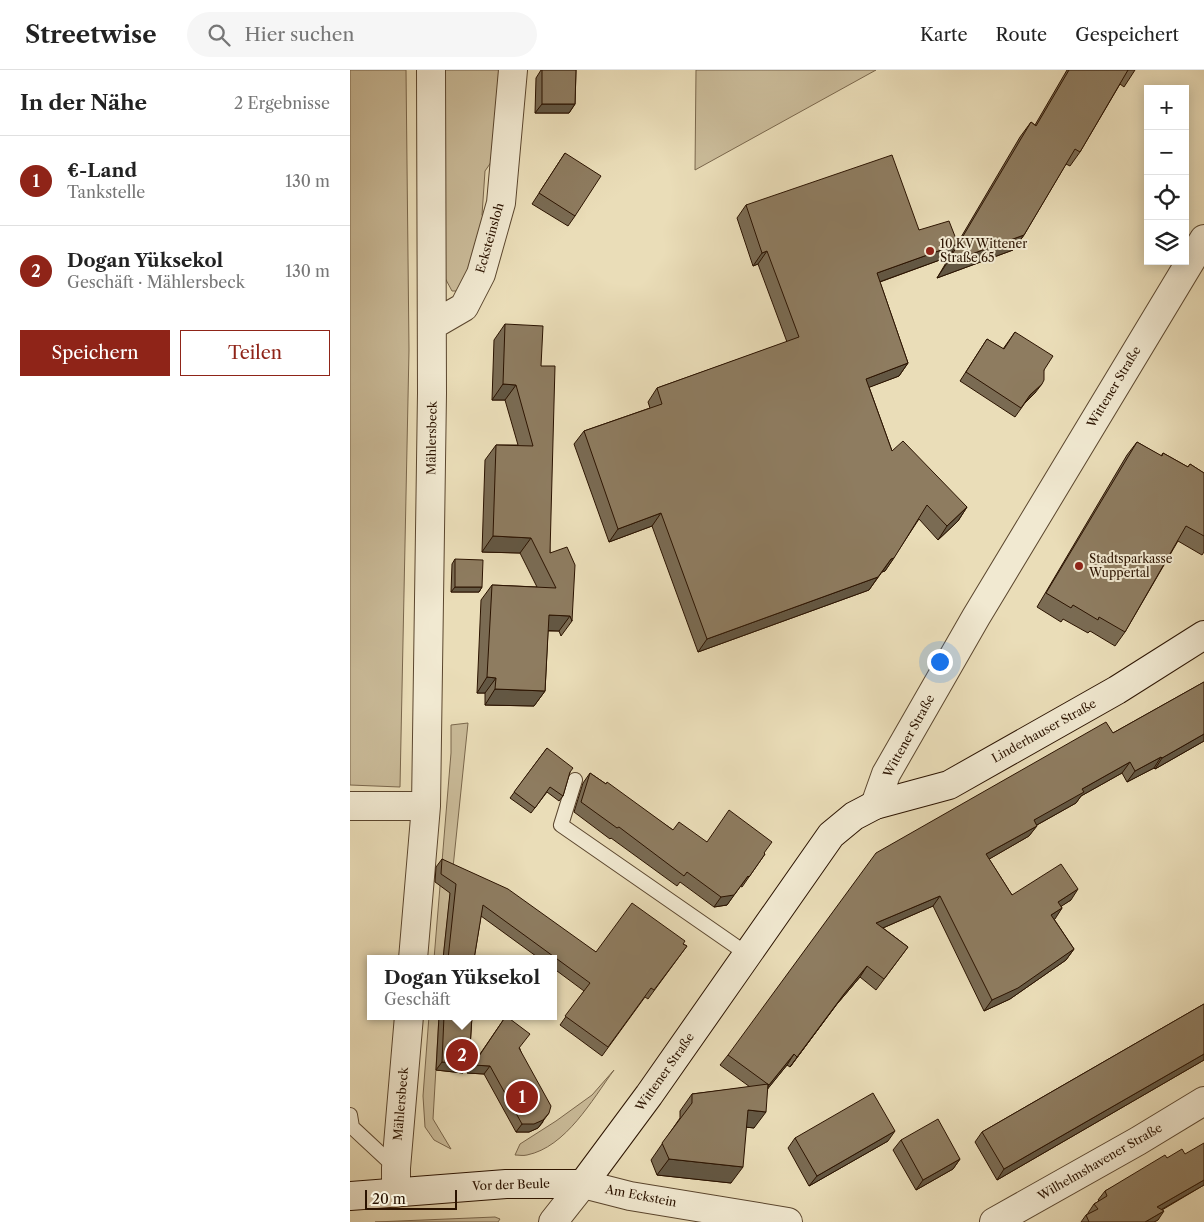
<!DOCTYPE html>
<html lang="de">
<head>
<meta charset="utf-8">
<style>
  :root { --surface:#fff; --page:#f6f6f6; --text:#222; --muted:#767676; --line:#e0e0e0; --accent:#8f2418 }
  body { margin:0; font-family:"Libre Caslon Text",serif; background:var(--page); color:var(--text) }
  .controls { position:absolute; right:15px; top:15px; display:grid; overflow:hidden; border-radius:0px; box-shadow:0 2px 12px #0003 }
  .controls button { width:45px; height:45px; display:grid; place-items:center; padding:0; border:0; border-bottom:1px solid var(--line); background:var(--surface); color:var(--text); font:25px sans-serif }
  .scale { position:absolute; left:15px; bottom:12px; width:92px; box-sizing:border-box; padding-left:5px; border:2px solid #2b1300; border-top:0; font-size:14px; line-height:18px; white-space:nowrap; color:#2b1300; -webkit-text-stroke:4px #f1e9d1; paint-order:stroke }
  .you { position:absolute; left:589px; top:591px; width:18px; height:18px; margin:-12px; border:4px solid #fff; border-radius:50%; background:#1a73e8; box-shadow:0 0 0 8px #1a73e833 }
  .badge { display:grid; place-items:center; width:32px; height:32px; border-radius:50%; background:var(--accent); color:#fff; font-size:16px; font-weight:700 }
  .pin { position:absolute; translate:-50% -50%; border:2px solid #fff; box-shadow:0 1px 5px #0006 }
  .popup { position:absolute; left:17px; top:885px; width:190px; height:65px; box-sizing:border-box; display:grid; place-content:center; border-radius:0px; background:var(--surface); filter:drop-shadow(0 1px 4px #0005); font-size:16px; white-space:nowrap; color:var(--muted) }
  .popup b { font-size:19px; color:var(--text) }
  .popup::after { content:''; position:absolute; left:50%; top:100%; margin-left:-10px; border:10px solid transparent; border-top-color:var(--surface) }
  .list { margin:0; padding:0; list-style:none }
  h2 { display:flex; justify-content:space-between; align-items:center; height:65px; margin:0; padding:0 20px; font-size:21px }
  h2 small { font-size:16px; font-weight:400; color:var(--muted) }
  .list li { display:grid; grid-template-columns:32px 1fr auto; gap:15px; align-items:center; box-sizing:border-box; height:90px; padding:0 20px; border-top:1px solid var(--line) }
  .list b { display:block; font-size:19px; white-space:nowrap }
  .list p { margin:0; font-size:16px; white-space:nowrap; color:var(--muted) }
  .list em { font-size:16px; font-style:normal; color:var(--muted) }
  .actions { display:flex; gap:10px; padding:15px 20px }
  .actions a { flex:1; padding:11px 0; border:1px solid var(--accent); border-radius:0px; text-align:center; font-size:18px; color:var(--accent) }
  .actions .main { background:var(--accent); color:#fff }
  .icon { flex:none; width:28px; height:28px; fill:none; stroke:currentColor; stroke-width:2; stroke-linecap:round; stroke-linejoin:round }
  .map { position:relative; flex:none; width:854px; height:1152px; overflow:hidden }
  header { display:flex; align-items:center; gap:30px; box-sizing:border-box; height:70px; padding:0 25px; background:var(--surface); border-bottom:1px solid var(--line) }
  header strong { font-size:24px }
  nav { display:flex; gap:28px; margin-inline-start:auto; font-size:18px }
  .search { width:350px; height:45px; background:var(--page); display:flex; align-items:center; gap:12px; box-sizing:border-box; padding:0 18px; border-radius:28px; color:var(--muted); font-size:19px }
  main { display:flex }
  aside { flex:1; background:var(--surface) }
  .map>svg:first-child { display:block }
  .green { fill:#cabb99; stroke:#7a674c }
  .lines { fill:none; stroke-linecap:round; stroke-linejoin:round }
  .service-casing { stroke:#5b462e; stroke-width:16 }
  .minor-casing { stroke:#5b462e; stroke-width:30 }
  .tertiary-casing { stroke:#5b462e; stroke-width:30 }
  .secondary-casing { stroke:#2b1300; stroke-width:30 }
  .service { stroke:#f1e9d1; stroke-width:14 }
  .minor { stroke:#f1e9d1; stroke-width:28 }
  .tertiary { stroke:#f1e9d1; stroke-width:28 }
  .secondary { stroke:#f1e9d1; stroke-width:28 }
  .wall { fill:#7a6b53; stroke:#2b1300 }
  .shaded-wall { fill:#635743; stroke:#2b1300 }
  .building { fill:#8e7c60; stroke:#2b1300 }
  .poi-dot { fill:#8f2418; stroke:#f1e9d1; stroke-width:2 }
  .labels { text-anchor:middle; stroke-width:4; stroke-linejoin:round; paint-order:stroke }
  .street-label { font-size:12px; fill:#2b1300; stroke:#f1e9d1 }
  .poi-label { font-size:12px; fill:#2b1300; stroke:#f1e9d1; text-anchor:start }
</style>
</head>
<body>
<header>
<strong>Streetwise</strong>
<div class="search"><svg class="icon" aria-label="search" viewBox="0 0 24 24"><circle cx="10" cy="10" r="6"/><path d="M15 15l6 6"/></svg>Hier suchen</div>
<nav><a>Karte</a><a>Route</a><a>Gespeichert</a></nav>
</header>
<main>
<aside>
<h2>In der Nähe<small>2 Ergebnisse</small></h2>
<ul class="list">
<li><span class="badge">1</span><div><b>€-Land</b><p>Tankstelle</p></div><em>130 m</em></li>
<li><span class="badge">2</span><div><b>Dogan Yüksekol</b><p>Geschäft · Mählersbeck</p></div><em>130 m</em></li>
</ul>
<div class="actions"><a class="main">Speichern</a><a>Teilen</a></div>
</aside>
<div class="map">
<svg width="854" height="1152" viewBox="0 0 854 1152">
  <rect width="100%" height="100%" fill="#eaddb8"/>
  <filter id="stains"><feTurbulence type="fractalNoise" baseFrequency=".004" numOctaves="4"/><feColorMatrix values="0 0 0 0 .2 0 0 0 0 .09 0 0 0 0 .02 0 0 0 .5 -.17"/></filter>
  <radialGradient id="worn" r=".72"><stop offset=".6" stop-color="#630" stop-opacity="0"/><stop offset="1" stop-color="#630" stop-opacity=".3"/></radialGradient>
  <path class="green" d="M0 0H56L59 280 50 717 0 715Z
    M92 0H149L146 85 135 101 132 145 140 156 112 221H102L95 208Z
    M346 0H526L345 100Z
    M118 653 104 788 93 889H84L101 683V655Z
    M79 946H89L83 1049 101 1079 84 1070 75 1057 73 1026Z
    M264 1000C242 1030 216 1077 177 1085 173 1086 169 1085 165 1085L170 1074 206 1051 242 1025Z
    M145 1147 150 1149 148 1152H25Z"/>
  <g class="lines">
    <defs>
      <path id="service" d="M225 710 211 755 397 884
        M0 1045 2 1057 46 1098"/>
      <path id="minor" d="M83 255 114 237 131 204 151 133 163 0
        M525 735 536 704 626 547 854 169
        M0 736H76
        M63 889 76 736 82 323 81 0
        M233 1114 280 1126 438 1152
        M46 1123V1098L59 946
        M644 1152 788 1071 854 1031"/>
      <path id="tertiary" d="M203 1152 233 1114"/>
      <path id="secondary" d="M0 1126 156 1114H233L299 1025 481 765 504 746 525 735 599 715 767 620 854 565"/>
    </defs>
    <use href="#service" class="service-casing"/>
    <use href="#minor" class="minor-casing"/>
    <use href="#tertiary" class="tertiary-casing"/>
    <use href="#secondary" class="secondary-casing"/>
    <use href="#service" class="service"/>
    <use href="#minor" class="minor"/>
    <use href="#tertiary" class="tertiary"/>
    <use href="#secondary" class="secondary"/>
  </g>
  <path class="wall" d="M191 0H226L225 34 219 43H185L186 8Z
    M717 0H785L774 17 770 14 730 82 720 96 716 94 674 165 663 180 587 208 603 181 598 187 530 212 558 293 549 306 519 317 542 381 617 437 608 451 588 470 569 449 535 501 532 502 519 520 348 582 302 456 259 472 224 374 234 361 300 338 298 332 307 318 437 272 408 194 403 196 387 148 396 135 569 160 607 174 670 67 681 52 685 55Z
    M215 83 225 146 218 156 182 134Z
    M155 254 191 296 200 483 222 551 211 566 209 561H198L195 621 184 636 135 635V623H127L131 530 142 515 187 517 170 483 132 482 135 390 146 375H168L155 330H142L144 270Z
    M665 262 694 300 685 323 675 333 665 347 610 311 637 269 653 279Z
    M787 372 811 386 813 383 838 397 840 394 854 403V482L852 485 828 471 775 562 765 576 740 561 738 563 713 549 711 552 687 537 777 385Z
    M105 489 132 517 129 522H101L102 494Z
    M854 612V671L805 699 804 698 777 712 772 703 731 726 726 733 687 755 679 766 639 789 662 825 721 830 711 836 712 838 704 849 724 879 716 890 660 929 634 941 583 836 533 858 558 877 526 920 510 907 487 934 440 997 437 995 418 1018 404 1058 396 1057 381 1113 307 1105 301 1090 330 1048V1041L342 1024 400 1017 370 995 378 985 763 663Z
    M197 678 220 702 213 726 209 731 197 722 181 743 160 728Z
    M240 703 323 760 357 772 415 784 392 817 390 816 377 835 364 837 330 812 327 816 261 768 260 769 224 742 233 713Z
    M92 789 246 882 333 874 337 876 298 929 295 927 252 986 210 955 234 921 203 898V889H190L131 846 124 889H93L100 823 85 812 86 797Z
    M854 934V990L647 1110 625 1072 632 1062Z
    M89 946H122L119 994 113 1003 86 1000Z
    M156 946 170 979 193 1052 188 1058 179 1062H166L134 1004 117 1003Z
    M445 1068 538 1071 459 1116 438 1078Z
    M551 1070 610 1089 603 1099 566 1120 543 1080Z
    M817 1088 854 1115 812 1140 808 1150 804 1152H731L736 1145 738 1144V1143L744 1134 749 1131 748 1130 755 1121Z"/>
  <path class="shaded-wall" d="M192 34H225L219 43H185Z
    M674 165 663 180 587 208 597 193Z
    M608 174 598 187 518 216 527 203Z
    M417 181 408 194 403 196 412 183Z
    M558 293 549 306 507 322 516 309Z
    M153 314 166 315 155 330H142Z
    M692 314 685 323 673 334 680 325Z
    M617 437 608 451 588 470 597 456Z
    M311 443 302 456 259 472 268 459Z
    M143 466 181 468 170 483 132 482Z
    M544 488 535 501 532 502 541 489Z
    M528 507 519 520 348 582 357 569Z
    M105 517H132L129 522H101Z
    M199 545 220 546 209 561 188 560Z
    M137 607 146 608 135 623H127Z
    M145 619 195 621 184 636 135 635Z
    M854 664V671L805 699 812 688Z
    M811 687 804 698 777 712 785 701Z
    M780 692 772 703 731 726 726 733 676 761 684 750 732 719Z
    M687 756 679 766 629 795 636 784Z
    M398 806 377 835 364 837 371 827Z
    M728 819 721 830 701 843 708 832Z
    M590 826 583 836 519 864 526 853Z
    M712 838 705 849 694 856 701 845Z
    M724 879 716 890 660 929 634 941 642 930Z
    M517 896 510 907 487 934 440 997 494 924Z
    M444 984 437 995 412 1026 419 1015Z
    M854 984V990L647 1110 654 1099Z
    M92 992 119 994 113 1003 86 1000Z
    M123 995 140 996 134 1004 117 1003Z
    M398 1040 416 1042 404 1058 386 1056Z
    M199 1043 188 1058 179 1062H166L172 1054Z
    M545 1061 538 1071 459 1116 467 1106Z
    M319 1089 393 1097 381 1113 307 1105Z
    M610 1089 603 1099 566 1120 573 1110Z
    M854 1110V1115L800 1146 807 1137Z
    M814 1141 808 1150 804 1152H795Z"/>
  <path class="building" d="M192 0H226L225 34H192Z
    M719 0H778L730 82 725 79 674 165 597 193 681 52 686 56Z
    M215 83 251 106 225 146 189 123Z
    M542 85 569 160 599 151 608 174 527 203 558 293 516 309 542 381 553 371 617 437 597 456 577 435 544 488 541 489 528 507 357 569 311 443 268 459 234 361 312 334 307 318 449 267 417 181 412 183 396 135Z
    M155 254 193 256 191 296H205L200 483 217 477 225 495 222 551 220 546 199 545 195 621 145 619 146 608 137 607 142 515 206 518 181 468 143 466 146 375 183 376 166 315 153 314Z
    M665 262 703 286 694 300V310L692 314 680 325 671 338 616 302 637 269 654 279Z
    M787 372 812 386 813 383 838 397 840 394 854 403V466L836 456 775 562 749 547 748 550 723 535 721 538 696 523Z
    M105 489 133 490 132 517H105Z
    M854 612V664L812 688 811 687 785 701 780 692 732 719 734 722 684 750 687 756 636 784 662 825 711 794 728 819 708 832 712 838 701 845 724 879 668 918 642 930 590 826 526 853 558 877 534 909 517 896 494 924 447 987 444 984 419 1015 378 985 526 783 756 652 763 663Z
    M197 678 223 698 220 702 213 726 200 717 185 738 164 722Z
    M240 703 256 714 257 712 323 760 329 752 357 772 379 740 422 772 414 783 415 784 399 807 398 806 384 825 371 827 337 802 334 806 269 757 267 758 231 732Z
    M92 789 158 819 246 882 282 833 335 871 333 874 337 876 304 920 301 918 258 977 215 946 240 913 133 835 124 889H98L106 814 91 804Z
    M854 934V984L654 1099 632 1062Z
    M94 946H122L119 994 92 992Z
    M156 946 180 964 169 978 201 1036 199 1043 193 1050 184 1054H172L140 996 123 995Z
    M418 1014 416 1042 398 1040 393 1097 319 1089 312 1073 342 1033V1024Z
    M523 1023 545 1061 467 1106 445 1068Z
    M588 1049 610 1089 573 1110 551 1070Z
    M854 1073V1110L807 1137 814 1141 795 1152H739L736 1145 748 1139 744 1134 757 1126 755 1121 815 1085 817 1088 832 1079 835 1084Z"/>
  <g class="poi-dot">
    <circle cx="580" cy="181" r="5"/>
    <circle cx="729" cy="496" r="5"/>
  </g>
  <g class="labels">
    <g class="street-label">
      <text transform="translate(140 168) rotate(-74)" y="4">Ecksteinsloh</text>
      <text transform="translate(764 317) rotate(-59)" y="4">Wittener Straße</text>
      <text transform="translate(82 368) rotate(-89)" y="4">Mählersbeck</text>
      <text transform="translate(694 661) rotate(-29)" y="4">Linderhauser Straße</text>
      <text transform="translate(559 666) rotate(-61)" y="4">Wittener Straße</text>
      <text transform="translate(315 1002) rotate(-55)" y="4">Wittener Straße</text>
      <text transform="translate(51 1034) rotate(-85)" y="4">Mählersbeck</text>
      <text transform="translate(750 1092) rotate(-30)" y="4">Wilhelmshavener Straße</text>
      <text transform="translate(161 1115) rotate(-2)" y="4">Vor der Beule</text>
      <text transform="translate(291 1126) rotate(11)" y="4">Am Eckstein</text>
    </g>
    <g class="poi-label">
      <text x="590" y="178">10 KV Wittener<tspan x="590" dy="14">Straße 65</tspan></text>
      <text x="739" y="493">Stadtsparkasse<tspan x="739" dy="14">Wuppertal</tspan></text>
    </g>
  </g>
  <rect width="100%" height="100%" filter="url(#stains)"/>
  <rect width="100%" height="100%" fill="url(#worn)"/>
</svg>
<div class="controls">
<button>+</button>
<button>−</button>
<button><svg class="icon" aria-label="locate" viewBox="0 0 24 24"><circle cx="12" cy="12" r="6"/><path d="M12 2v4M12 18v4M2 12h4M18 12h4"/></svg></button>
<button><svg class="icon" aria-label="layers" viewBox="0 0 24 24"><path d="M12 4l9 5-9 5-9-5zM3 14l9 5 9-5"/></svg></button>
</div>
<div class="scale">20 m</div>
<div class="you"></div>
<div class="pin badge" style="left:172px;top:1027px">1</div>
<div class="pin badge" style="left:112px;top:985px">2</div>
<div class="popup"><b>Dogan Yüksekol</b>Geschäft</div>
</div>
</main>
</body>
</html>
